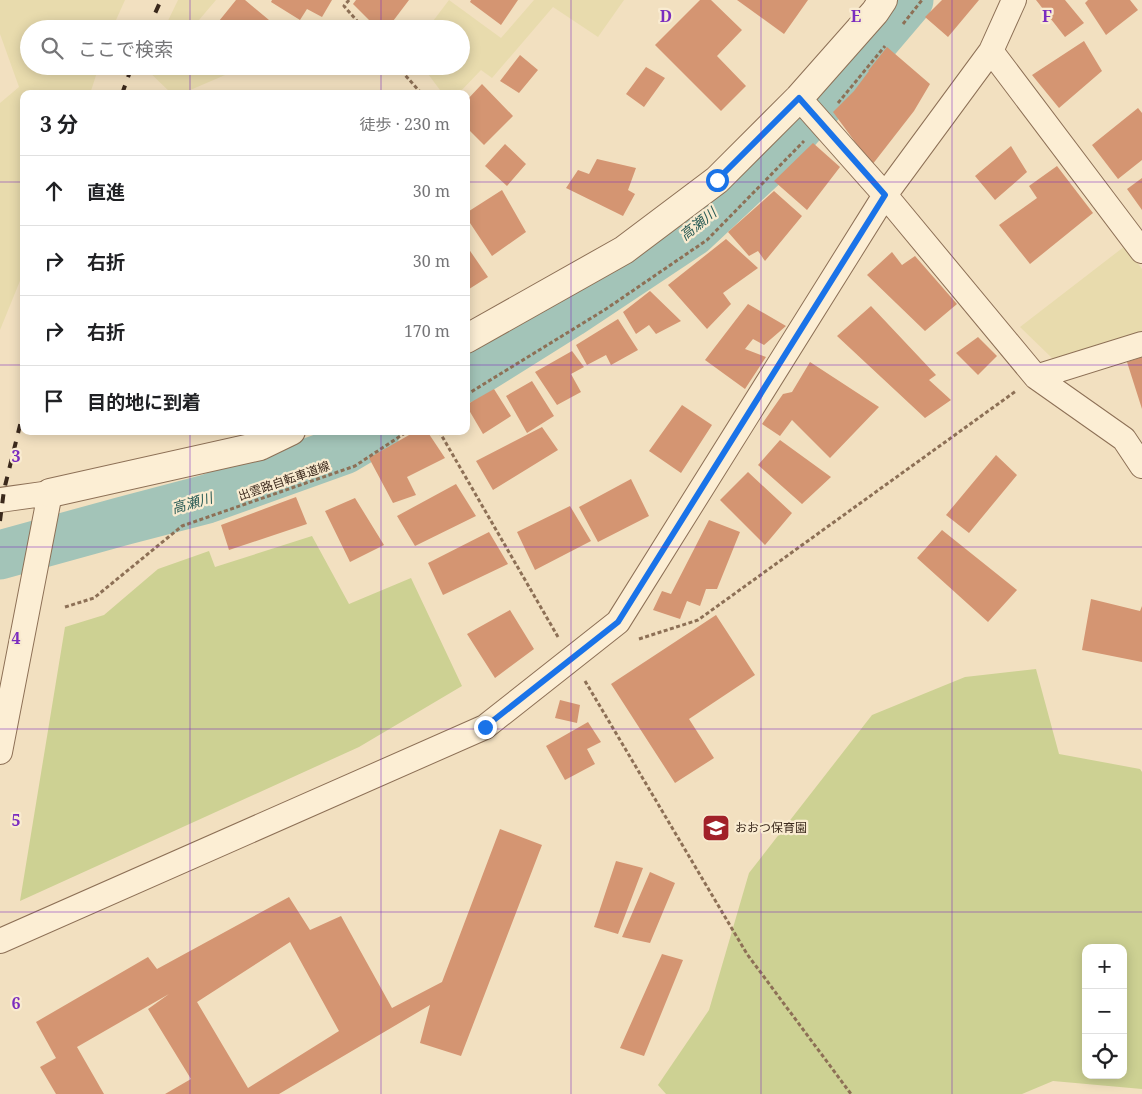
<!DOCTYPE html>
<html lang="ja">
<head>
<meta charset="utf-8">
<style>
  :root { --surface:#fff; --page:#f6f6f6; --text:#202124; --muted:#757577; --line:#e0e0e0 }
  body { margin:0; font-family:"Noto Serif","Noto Sans JP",serif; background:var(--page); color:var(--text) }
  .controls { position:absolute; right:15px; bottom:15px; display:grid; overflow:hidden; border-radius:10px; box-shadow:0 2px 12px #0003 }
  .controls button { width:45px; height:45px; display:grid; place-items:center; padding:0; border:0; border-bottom:1px solid var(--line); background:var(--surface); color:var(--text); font:25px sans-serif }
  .stop { position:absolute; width:15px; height:15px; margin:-11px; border:4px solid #1a73e8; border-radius:50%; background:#fff }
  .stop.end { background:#1a73e8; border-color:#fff; box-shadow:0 1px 5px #0008 }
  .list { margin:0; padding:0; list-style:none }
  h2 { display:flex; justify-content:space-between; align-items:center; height:65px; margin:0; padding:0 20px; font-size:21px }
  h2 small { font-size:16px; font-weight:400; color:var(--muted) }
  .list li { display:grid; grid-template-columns:32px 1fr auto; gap:15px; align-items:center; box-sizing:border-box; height:70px; padding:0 20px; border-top:1px solid var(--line) }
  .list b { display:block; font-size:19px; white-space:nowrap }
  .list em { font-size:16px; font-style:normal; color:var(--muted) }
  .icon { flex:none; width:28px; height:28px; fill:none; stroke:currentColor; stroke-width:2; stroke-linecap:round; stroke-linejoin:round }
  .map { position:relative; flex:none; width:1142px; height:1094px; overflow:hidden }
  .search { position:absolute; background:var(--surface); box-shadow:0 2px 12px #0003; left:20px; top:20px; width:450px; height:55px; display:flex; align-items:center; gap:12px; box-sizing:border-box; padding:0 18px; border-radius:28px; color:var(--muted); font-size:19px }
  .panel { position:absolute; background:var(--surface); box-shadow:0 2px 12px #0003; left:20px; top:90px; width:450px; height:345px; border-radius:10px }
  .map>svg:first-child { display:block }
  .farmland { fill:#e8dbad }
  .green { fill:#cdd193; fill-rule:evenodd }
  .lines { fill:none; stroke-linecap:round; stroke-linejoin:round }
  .river { stroke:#a3c4b8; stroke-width:49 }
  .building { fill:#d49572; fill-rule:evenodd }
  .minor-casing { stroke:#8d7056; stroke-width:26 }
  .tertiary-casing { stroke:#8d7056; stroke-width:30 }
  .path { stroke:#8d7056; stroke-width:3; stroke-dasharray:4 2.5; stroke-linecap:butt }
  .minor { stroke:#fceed4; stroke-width:24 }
  .tertiary { stroke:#fceed4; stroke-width:28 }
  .rail { stroke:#3b291c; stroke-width:4; stroke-dasharray:9 9; stroke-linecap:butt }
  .route { stroke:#1a73e8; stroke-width:6 }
  .grid { fill:none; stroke:#7b2cbf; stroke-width:1; stroke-opacity:0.55 }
  .labels { text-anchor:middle; stroke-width:4.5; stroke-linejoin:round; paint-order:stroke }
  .street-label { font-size:12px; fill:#3b291c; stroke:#f9ebd0 }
  .poi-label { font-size:12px; fill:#3b291c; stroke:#f9ebd0; text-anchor:start }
  .water-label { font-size:14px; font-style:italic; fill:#2a5c56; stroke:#f9ebd0 }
  .grid-label { font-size:16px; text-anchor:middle; font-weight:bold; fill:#7b2cbf; stroke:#f9ebd0; stroke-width:4.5; stroke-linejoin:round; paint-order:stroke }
</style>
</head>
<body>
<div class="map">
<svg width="1142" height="1094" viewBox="0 0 1142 1094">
  <rect width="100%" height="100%" fill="#f2e0c0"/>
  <path class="farmland" d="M0 0H125L112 29H29V66H99L90 94H24V271L0 330V103L19 87 0 34Z
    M178 0H216L199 20 208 29H164Z
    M449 0 501 38 534 0H624L598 37 553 7 492 78 481 70 458 94H443L422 66H461V29H427Z
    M146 66H246L181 94H172L145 68Z
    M1125 246 1142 269V332L1053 359 1020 327Z"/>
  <path class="green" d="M312 536 349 604 411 578 462 686 359 747 20 901 65 627 104 615 158 569 209 551 215 567Z
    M1036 669 1059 754 1140 769 1142 772V1089L1053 1081 1022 1094H666L658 1085 709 1010 749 873 872 715 965 677ZM1086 948H1123V1075H1086Z"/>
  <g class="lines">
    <path class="river" d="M466 378 570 313 692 232 766 163 846 74 909 0
      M0 555 123 521 207 499 344 450 376 431"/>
  </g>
  <path class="building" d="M236 0H245L275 25 271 29H218L215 26Z
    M272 0H332L322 17 307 9 300 20 271 2Z
    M356 0H409L387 29H378L353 4Z
    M471 0H518L501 25 470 2Z
    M700 0H711L742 30 717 56 746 86 721 111 655 45Z
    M737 0H808L784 34Z
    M942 0H979L948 37 925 17Z
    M1036 0H1065L1084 23 1065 37Z
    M1088 0H1130L1138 10 1106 35 1085 3Z
    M1084 41 1102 71 1059 108 1032 75Z
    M887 47 930 84 914 111 872 165 833 112 854 91 869 71H868Z
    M520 55 538 70 519 93 500 81Z
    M646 67 665 78 644 107 626 94Z
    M482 84 513 116 484 145 466 127V101Z
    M1138 108 1142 113V160L1118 179 1092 145Z
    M813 143 840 167 807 210 774 181Z
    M505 144 526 164 507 186 485 166Z
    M1011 146 1027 172 995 200 975 176Z
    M597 159 636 168 628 190 635 194 623 216 566 188 578 170 589 174Z
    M1057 166 1093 213 1030 264 999 225 1037 198 1029 186Z
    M1142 178V210L1127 189Z
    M502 190 526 232 492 256 466 217V213Z
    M774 191 802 216 765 261 758 251 749 256 728 232Z
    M726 239 758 268 723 293 731 304 707 329 668 285Z
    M466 245 488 277 466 291Z
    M892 252 902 265 915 256 957 304 925 331 867 275Z
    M650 291 681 321 656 334 649 325 636 334 623 312Z
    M748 304 786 326 764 345 753 339 745 349 766 357 745 389 705 360Z
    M871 306 936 375 929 380 951 400 925 418 837 336Z
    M618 319 638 350 611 365 606 355 587 365 576 345Z
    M978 337 997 356 978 375 956 353Z
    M572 351 584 367 571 374 581 392 557 405 535 372Z
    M1142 357V409L1127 362Z
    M810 362 879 407 830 458 792 420 780 436 762 424 783 394 792 392Z
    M532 381 554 416 527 433 506 396Z
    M494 389 511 416 483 434 466 405Z
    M682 405 712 425 681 473 649 451Z
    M542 427 558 450 493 490 476 461Z
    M416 431H427L445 458 407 477 416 495 393 503 369 458Z
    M780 440 831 477 802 504 758 465Z
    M996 455 1017 475 969 533 946 515Z
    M748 472 792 513 765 545 720 500Z
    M631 479 649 516 598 542 579 507Z
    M456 484 476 516 415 546 397 516Z
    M296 497 307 524 229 550 221 525Z
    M355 498 384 545 350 562 325 511Z
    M570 506 591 541 535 570 517 532Z
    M709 520 740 532 717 589H706L700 606 687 601 680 619 653 610 662 591 671 594Z
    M942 530 1017 590 988 622 917 558Z
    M489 532 508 564 443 595 428 563Z
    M1091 599 1140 611 1142 606V662L1082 650Z
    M510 610 534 649 495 678 467 634Z
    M716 615 755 675 689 719 714 758 675 783 611 684Z
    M560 700 580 705 577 723 555 718Z
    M588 722 601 742 587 749 595 764 565 780 546 746Z
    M500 829 542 845 461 1056 420 1043 430 1005 279 1094H165L191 1079 148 1009 169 994 77 1047 104 1094H56L40 1067 56 1058 36 1022 148 957 157 969 289 897 310 930 341 916 392 1008 442 982ZM290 942 339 1031 248 1088 197 1002Z
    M616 861 643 868 618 934 594 927Z
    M650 872 675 883 650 943 622 937Z
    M662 954 683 960 644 1056 620 1048Z"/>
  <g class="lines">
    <defs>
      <path id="minor" d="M991 51 1142 251
        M799 98 885 195 1036 377 1124 439 1142 466
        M1036 377 1142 344
        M0 500 50 493 0 752
        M0 941 485 727 618 622 885 195 991 51 1014 0"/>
      <path id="tertiary" d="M466 339 624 250 717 180 799 98 875 12 883 0
        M50 493 260 446 291 431"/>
    </defs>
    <use href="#minor" class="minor-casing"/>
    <use href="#tertiary" class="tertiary-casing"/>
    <path class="path" d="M349 0 344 6 364 29
      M903 24 922 0
      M397 66 422 94
      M838 103 885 46
      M466 395 606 309 707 240 804 141
      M439 431 558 637
      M65 607 94 598 182 526 355 466 408 431
      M639 639 698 620 1016 391
      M585 681 747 954 851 1094"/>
    <use href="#minor" class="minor"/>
    <use href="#tertiary" class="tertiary"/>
    <path class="rail" d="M148 29 161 0
      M122 94 132 66
      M0 521 4 490 24 409"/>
  </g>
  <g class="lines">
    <path class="route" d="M485 727 618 622 885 195 799 98 717 180"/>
  </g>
  <path class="grid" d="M190 0V29M381 0V29M571 0V1094M761 0V1094M952 0V1094M190 66V94M381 66V94M0 182H24M466 182H1142M0 365H24M466 365H1142M190 431V1094M381 431V1094M0 547H1142M0 729H1142M0 912H1142"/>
  <defs>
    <symbol id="school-square" viewBox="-11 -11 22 22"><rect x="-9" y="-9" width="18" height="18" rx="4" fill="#a12129" stroke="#f9ebd0"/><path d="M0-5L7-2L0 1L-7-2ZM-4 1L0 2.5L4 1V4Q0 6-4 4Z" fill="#fff"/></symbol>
  </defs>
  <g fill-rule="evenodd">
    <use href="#school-square" x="700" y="812" width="32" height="32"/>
  </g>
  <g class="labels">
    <g class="street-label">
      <text transform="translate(284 481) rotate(-19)" y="4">出雲路自転車道線</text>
    </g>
    <g class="poi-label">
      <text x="735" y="832">おおつ保育園</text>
    </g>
    <g class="water-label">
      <text transform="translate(698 224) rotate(-39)" y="5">高瀬川</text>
      <text transform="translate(192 503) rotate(-16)" y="5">高瀬川</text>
    </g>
  </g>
  <g class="grid-label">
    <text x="666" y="22">D</text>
    <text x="856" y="22">E</text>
    <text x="1047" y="22">F</text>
    <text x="16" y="462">3</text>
    <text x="16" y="644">4</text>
    <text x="16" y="826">5</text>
    <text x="16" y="1009">6</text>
  </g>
</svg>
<div class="controls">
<button>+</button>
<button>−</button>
<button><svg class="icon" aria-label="locate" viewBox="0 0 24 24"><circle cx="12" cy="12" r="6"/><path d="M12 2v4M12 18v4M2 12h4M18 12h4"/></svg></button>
</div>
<div class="stop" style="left:717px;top:180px"></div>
<div class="stop end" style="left:485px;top:727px"></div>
<div class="search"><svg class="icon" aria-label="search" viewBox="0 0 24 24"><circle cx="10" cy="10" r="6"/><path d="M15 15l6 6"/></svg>ここで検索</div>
<section class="panel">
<h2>3 分<small>徒歩 · 230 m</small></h2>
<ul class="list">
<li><svg class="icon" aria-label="ahead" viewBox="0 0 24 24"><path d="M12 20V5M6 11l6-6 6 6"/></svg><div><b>直進</b></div><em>30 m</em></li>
<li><svg class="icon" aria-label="right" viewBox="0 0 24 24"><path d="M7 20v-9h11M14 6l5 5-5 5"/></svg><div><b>右折</b></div><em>30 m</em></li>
<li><svg class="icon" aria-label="right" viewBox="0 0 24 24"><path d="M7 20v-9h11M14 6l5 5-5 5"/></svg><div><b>右折</b></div><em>170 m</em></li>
<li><svg class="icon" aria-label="arrive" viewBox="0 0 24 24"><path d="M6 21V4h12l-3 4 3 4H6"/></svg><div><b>目的地に到着</b></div></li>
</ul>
</section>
</div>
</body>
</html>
